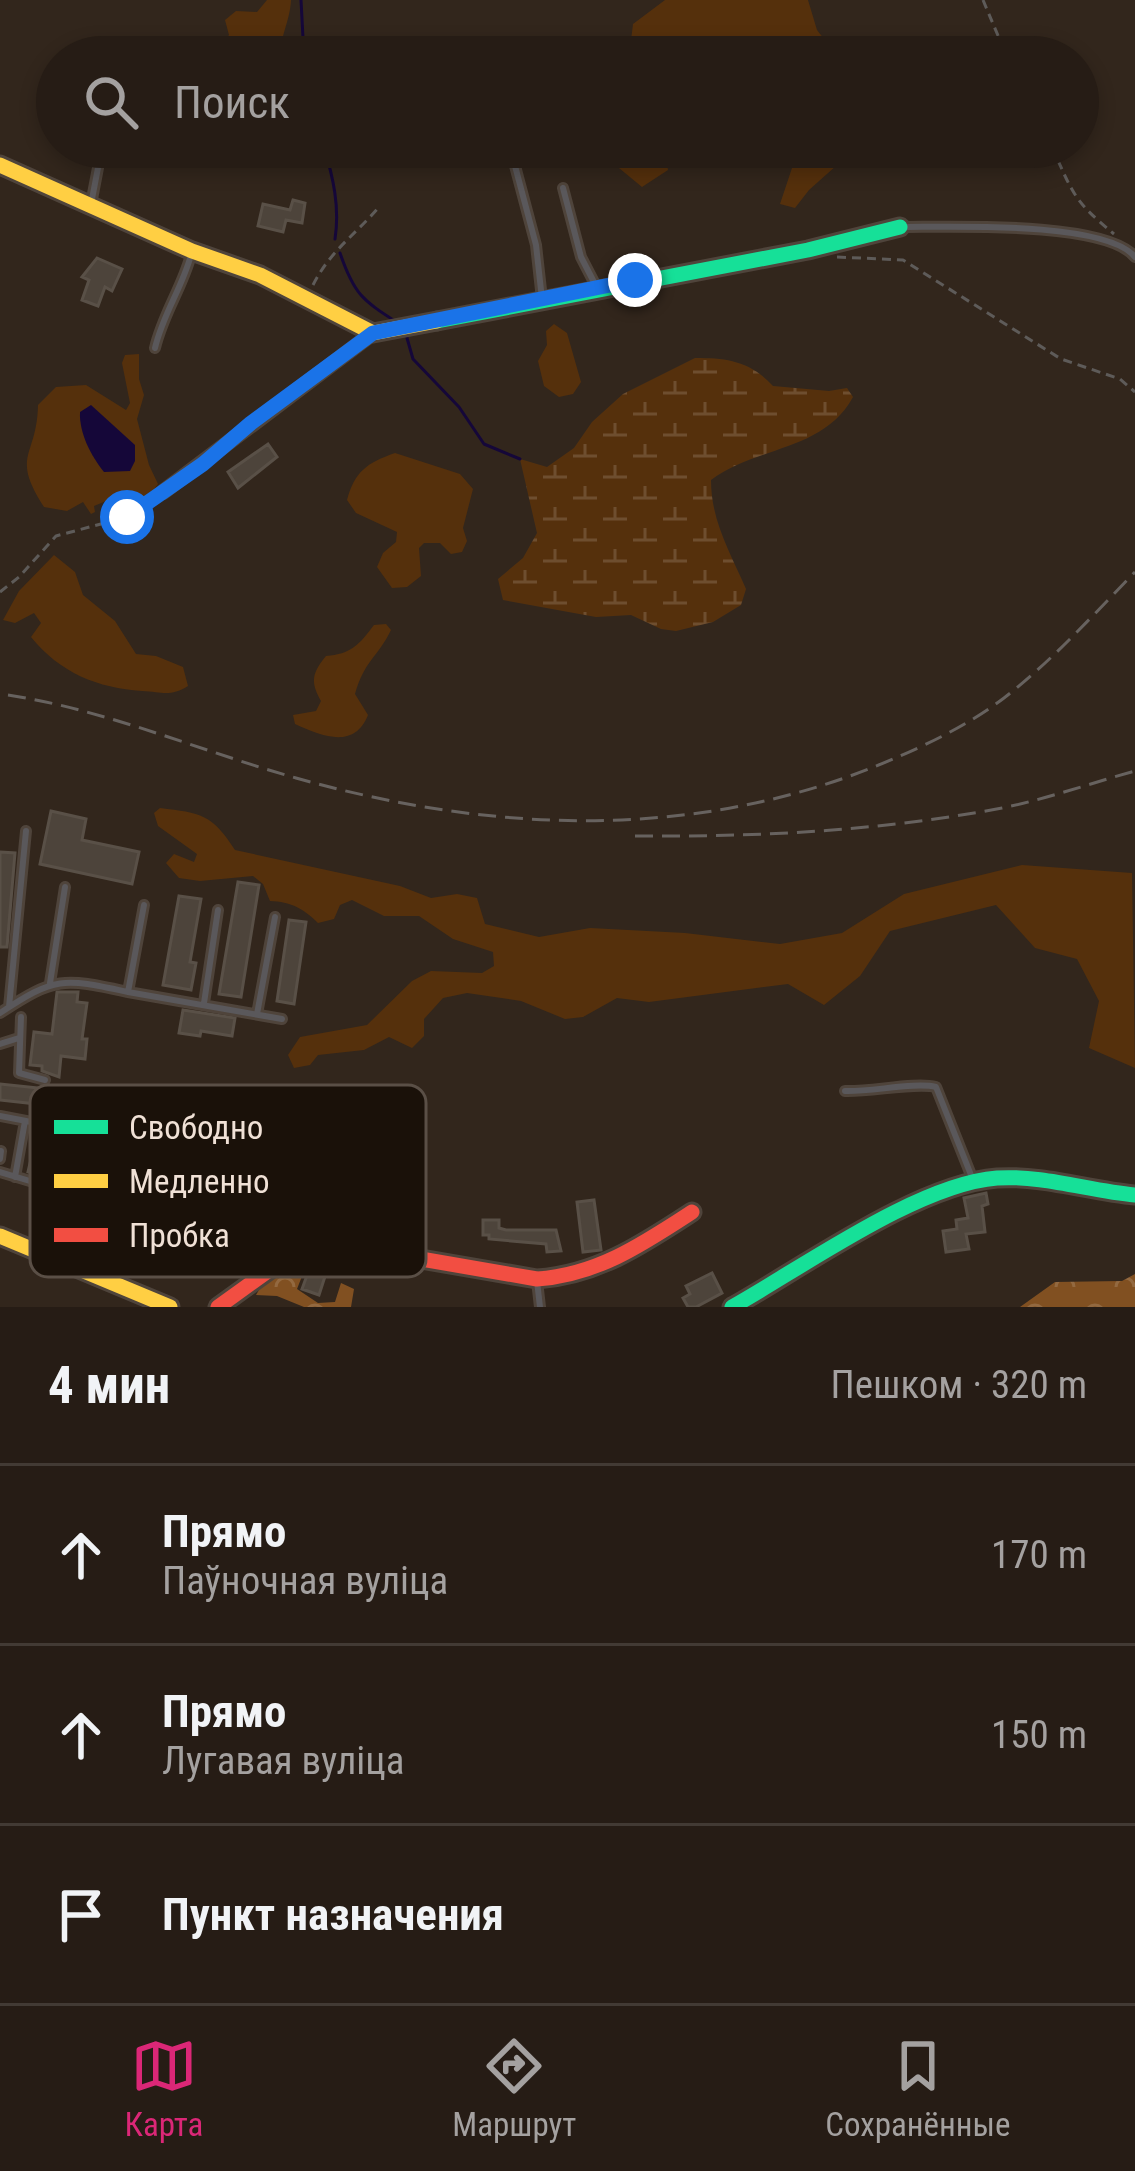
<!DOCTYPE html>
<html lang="ru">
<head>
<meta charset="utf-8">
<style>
  :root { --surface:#261c15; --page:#322922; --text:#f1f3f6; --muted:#a4a1a0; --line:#423a34; --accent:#db2777 }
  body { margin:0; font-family:"Roboto Condensed",sans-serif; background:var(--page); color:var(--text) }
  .stop { position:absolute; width:36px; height:36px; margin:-27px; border:9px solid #1a73e8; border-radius:50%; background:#fff }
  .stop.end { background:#1a73e8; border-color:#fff; box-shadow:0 3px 12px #0008 }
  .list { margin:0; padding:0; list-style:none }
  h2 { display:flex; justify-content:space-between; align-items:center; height:156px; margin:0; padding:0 48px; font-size:51px }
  h2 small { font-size:39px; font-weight:400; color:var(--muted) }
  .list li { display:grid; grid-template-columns:78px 1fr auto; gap:36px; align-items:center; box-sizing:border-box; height:180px; padding:0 48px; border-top:3px solid var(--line) }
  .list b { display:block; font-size:45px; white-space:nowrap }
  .list p { margin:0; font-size:39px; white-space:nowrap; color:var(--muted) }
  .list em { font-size:39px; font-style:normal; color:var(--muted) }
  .icon { flex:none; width:66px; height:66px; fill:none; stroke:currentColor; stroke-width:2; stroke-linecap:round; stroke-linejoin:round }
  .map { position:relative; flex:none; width:1135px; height:1307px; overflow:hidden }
  .search { position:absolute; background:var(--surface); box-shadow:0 6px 18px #0003; left:36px; right:36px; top:36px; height:132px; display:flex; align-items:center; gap:30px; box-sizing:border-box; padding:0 42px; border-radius:66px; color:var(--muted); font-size:45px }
  .sheet { height:696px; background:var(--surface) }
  nav { display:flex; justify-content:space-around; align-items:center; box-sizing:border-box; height:168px; border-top:3px solid var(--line); background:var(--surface); font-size:33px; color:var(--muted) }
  nav a { display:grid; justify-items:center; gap:6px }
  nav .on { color:var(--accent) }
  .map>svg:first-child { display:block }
  .grass { fill:#55300c }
  .forest { fill:url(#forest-crowns) }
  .wetland { fill:url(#wetland-marsh) }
  .water { fill:#150739 }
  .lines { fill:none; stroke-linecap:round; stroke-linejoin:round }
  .stream { stroke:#150739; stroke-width:3 }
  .building { fill:#4d443b; stroke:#595047; stroke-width:3 }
  .lane-casing { stroke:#4f443b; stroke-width:12 }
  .street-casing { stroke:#4f443b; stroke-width:16 }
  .fast-casing { stroke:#4f443b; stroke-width:21 }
  .slow-casing { stroke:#4f443b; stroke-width:21 }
  .jam-casing { stroke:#4f443b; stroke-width:21 }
  .path { stroke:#5e5b59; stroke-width:3; stroke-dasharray:9 6; stroke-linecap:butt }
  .lane { stroke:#5a585b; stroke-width:6 }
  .street { stroke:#5a585b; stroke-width:10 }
  .fast { stroke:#16e098; stroke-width:15 }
  .slow { stroke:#ffcf43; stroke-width:15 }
  .jam { stroke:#f24e42; stroke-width:15 }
  .rail { stroke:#67625f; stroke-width:3; stroke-dasharray:18 9; stroke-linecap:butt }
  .route { stroke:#1a73e8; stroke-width:15 }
  .key { fill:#1a1109; stroke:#5a4f46; stroke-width:3 }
  .key-label { font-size:33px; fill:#f0e1d6 }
</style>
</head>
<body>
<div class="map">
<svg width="1135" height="1307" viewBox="0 0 1135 1307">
  <defs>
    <pattern id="forest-crowns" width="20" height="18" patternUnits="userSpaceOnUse" patternTransform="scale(3)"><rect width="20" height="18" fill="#815021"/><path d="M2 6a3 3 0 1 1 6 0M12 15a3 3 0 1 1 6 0" fill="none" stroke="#936940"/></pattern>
    <pattern id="wetland-marsh" width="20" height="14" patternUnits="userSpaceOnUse" patternTransform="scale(3)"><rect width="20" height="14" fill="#55300c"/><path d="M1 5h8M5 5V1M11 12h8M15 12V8" fill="none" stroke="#6e4e2f"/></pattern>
  </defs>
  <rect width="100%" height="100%" fill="#32261c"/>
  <path class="grass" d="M267 0H291C290 21 281 33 280 57H212L229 35 225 20 236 11 257 12Z
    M665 0H808L817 30 838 57H714L677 37 653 46 654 57H629L633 24Z
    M599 147H665L668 170 642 187 602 154Z
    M783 147H910L906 152 846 157 809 190 795 208 780 204 794 162Z
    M554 324 567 333 581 382 573 394 559 397 544 386 538 361 547 345 546 331Z
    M139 354V379L144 395 137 419 149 465 158 484C147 501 133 507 112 510L106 501 94 506 95 512 91 514 83 502 67 511 44 507C10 454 37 458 38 405L56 387 86 385 126 410 130 403 122 363 125 355Z
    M395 453 460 474 473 489 463 528 467 541 462 552 451 554 440 543H424L419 548 421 576 407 587 392 588 377 567 383 553 396 542 397 532 356 513 347 500C355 471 367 463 395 453Z
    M54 555 75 572 83 595 115 621 136 654 156 656 183 667 188 686C170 697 163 692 142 691 98 688 60 673 31 637L41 623 34 613 15 623 3 620 19 591Z
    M386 624 391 630C378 657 364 661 355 694L368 715C354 750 322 736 295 724L293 715 316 711 321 701C310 682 312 673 326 656 351 654 359 645 374 625Z
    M160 808C201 813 212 814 235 850L400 886 431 898 457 894 477 898 485 924 539 937 590 928 685 933 780 944 842 933 904 894 1022 865 1132 873 1135 1068 1089 1048 1099 1001 1077 959 1035 948 996 905 890 931 860 976 824 1005 788 984 649 1002 617 998 583 1017 565 1019 521 1001 467 993 443 998 424 1019V1036L412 1048 389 1037 364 1050 318 1055 310 1065 294 1068 288 1055 300 1037 367 1025 412 981 431 971 482 973 494 966 493 952 453 939 419 916H384L352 900 340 905 334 919 318 923C303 908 291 902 270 901L263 884 253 876 200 881 179 878 166 863 174 854 194 862 197 854 158 826 154 813Z"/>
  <path class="forest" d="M304 1271 297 1289 318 1303 335 1302 341 1283 354 1289 351 1307H304L277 1296 256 1295 266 1278Z
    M1135 1274V1307H1020L1055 1282 1122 1281Z"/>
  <path class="wetland" d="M695 358C727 358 750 361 773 386L829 391 847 388 853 397C823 452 755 446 711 480 711 521 730 552 746 589L741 605 713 622 676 631 661 629 631 615 596 617 503 600 498 579 523 558 537 533 520 459 547 467 574 448 592 422 623 394Z"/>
  <path class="water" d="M91 405 135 445V461L130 471 104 472C91 456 79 433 80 412Z"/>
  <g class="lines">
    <path class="stream" d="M301 0 304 57
      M324 147C333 177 340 207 335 239
      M340 253C354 294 362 300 398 323
      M407 338 413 359 459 407 484 444 520 459"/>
  </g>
  <path class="building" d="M293 200 305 203 302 223 286 220 283 232 258 226 263 204 290 210Z
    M97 258 122 269 112 291 105 287 98 306 82 300 89 280 82 277Z
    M268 444 277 457 238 488 228 472Z
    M51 811 86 819 82 840 139 852 132 884 40 864Z
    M0 852 15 853 7 947H0Z
    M238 882 259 885 241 997 219 994Z
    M179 896 201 899 190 962 196 963 191 990 163 985Z
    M289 920 306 922 294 1004 277 1001Z
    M57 992H78L77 1002 87 1003 82 1039H87L85 1059 61 1056 59 1077 42 1071V1066L30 1065 34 1032 52 1034Z
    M183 1010 235 1018 232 1036 201 1031 200 1036 179 1033Z
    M0 1084 48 1089 46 1105 0 1100Z
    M35 1142 55 1147 53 1156 71 1161 72 1155 83 1158 78 1178 67 1175 65 1181 28 1172Z
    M986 1193 988 1204 982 1206 985 1232 966 1234 969 1249 946 1252 943 1231 957 1229 956 1220 968 1218 964 1198Z
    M594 1200 601 1250 583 1252 577 1202Z
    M483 1220H499V1228L506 1230H556L561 1251 547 1252 546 1244 489 1239V1235H483Z
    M314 1253 340 1258 337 1267 329 1264 319 1295 302 1289 313 1259 308 1257Z
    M712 1273 722 1293 696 1307H688L683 1298 690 1294 686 1286Z"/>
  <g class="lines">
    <defs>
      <path id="lane" d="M510 147 536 245 542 299
        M563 188 581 257 597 288
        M92 199 102 147
        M904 227C951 227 1106 221 1135 257
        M155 348C163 314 182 288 191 255
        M50 983 65 887
        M128 992 282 1019
        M204 1003 218 910
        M9 1007 26 831
        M0 1013C56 976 63 978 128 992L144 905
        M257 1014 275 917
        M21 1017 19 1073 45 1080
        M0 1044 19 1038
        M845 1091C871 1092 915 1082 936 1087L973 1180
        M0 1116 73 1130
        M0 1159 1 1151
        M240 1171 237 1179 241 1187 305 1210 296 1246
        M0 1172 40 1184
        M15 1177 25 1121
        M305 1210 328 1183 338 1157 328 1133 309 1128
        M537 1281 540 1307"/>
      <path id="street" d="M163 492 373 333"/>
      <path id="fast" d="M437 321 808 250 900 227
        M732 1307C802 1268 918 1184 997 1178 1043 1175 1090 1191 1135 1195"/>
      <path id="slow" d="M0 165 192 251 260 275 373 333 437 321
        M0 1236 170 1307"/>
      <path id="jam" d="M218 1307 311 1240 537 1279C597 1275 643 1244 692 1212"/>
    </defs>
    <use href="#lane" class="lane-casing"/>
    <use href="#street" class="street-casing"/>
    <use href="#fast" class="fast-casing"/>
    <use href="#slow" class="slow-casing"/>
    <use href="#jam" class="jam-casing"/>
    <path class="path" d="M983 0 1007 57
      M1052 147C1073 194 1074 201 1114 234
      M837 257 903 260 1061 359 1120 379 1135 392
      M313 285C330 251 355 235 379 207
      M0 592 19 577 56 536 127 517 153 501"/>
    <use href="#lane" class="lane"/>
    <use href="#street" class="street"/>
    <use href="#fast" class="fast"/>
    <use href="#slow" class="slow"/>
    <use href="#jam" class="jam"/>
    <path class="rail" d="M8 695C107 710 200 751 296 778 495 834 701 842 893 759 931 743 971 723 1004 698 1052 661 1093 615 1135 572
      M635 836C759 837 880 831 1002 808 1047 799 1091 783 1135 771"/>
  </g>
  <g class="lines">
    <path class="route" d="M127 517 203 464 251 423 373 333 635 280"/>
  </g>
  <rect x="30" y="1085" width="396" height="192" rx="18" class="key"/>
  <rect x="54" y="1120" width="54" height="14" fill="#16e098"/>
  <rect x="54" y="1174" width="54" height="14" fill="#ffcf43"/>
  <rect x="54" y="1228" width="54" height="14" fill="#f24e42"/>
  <g class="key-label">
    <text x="129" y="1139">Свободно</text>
    <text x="129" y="1193">Медленно</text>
    <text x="129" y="1247">Пробка</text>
  </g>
</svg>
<div class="stop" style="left:127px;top:517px"></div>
<div class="stop end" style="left:635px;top:280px"></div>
<div class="search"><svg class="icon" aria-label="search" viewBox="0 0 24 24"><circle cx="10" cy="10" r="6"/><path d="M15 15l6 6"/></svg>Поиск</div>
</div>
<section class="sheet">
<h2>4 мин<small>Пешком · 320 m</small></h2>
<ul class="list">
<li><svg class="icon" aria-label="ahead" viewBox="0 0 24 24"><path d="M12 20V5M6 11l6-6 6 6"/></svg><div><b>Прямо</b><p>Паўночная вуліца</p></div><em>170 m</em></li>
<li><svg class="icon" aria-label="ahead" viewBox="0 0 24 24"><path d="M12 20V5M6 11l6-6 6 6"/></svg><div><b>Прямо</b><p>Лугавая вуліца</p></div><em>150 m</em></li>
<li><svg class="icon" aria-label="arrive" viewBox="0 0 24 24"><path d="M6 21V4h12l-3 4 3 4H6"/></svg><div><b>Пункт назначения</b></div></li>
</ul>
</section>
<nav>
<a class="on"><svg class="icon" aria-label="map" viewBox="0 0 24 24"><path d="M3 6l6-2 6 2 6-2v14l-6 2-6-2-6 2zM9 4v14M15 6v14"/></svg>Карта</a>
<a><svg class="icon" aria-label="directions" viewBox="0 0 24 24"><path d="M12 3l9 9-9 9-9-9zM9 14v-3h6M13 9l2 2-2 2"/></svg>Маршрут</a>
<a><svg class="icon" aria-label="saved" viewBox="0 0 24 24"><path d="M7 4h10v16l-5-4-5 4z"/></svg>Сохранённые</a>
</nav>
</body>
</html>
